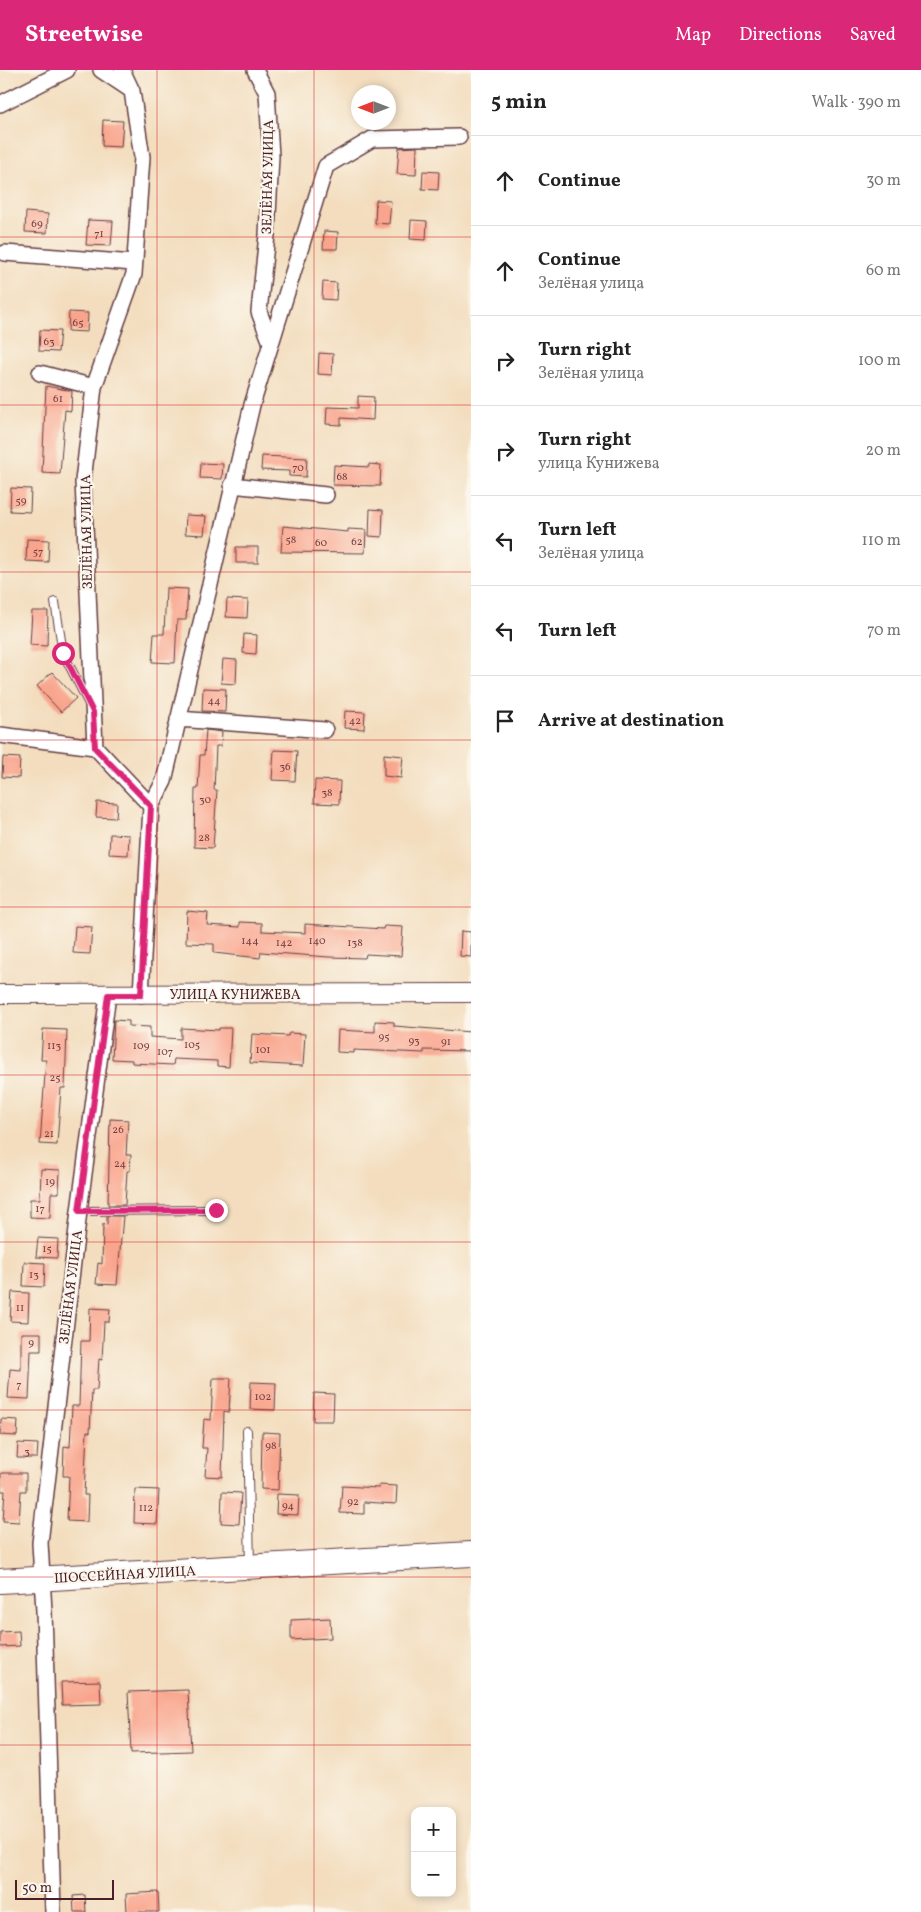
<!DOCTYPE html>
<html lang="en">
<head>
<meta charset="utf-8">
<style>
  :root { --surface:#fff; --page:#f2f2f2; --text:#222; --muted:#767676; --line:#e0e0e0; --accent:#db2777 }
  body { margin:0; font-family:Vollkorn,serif; background:var(--page); color:var(--text) }
  .controls { position:absolute; right:15px; bottom:15px; display:grid; overflow:hidden; border-radius:10px; box-shadow:0 2px 8px #0003 }
  .controls button { width:45px; height:45px; display:grid; place-items:center; padding:0; border:0; border-bottom:1px solid var(--line); background:var(--surface); color:var(--text); font:25px sans-serif }
  .compass { position:absolute; left:351px; top:15px; width:45px; height:45px; border-radius:50%; background:var(--surface); box-shadow:0 2px 8px #0003; rotate:270deg }
  .scale { position:absolute; left:15px; bottom:12px; width:99px; box-sizing:border-box; padding-left:5px; border:2px solid #4a1f2b; border-top:0; font-size:14px; line-height:18px; white-space:nowrap; color:#4a1f2b; -webkit-text-stroke:4px #fbf7ec; paint-order:stroke }
  .stop { position:absolute; width:15px; height:15px; margin:-11px; border:4px solid #db2777; border-radius:50%; background:#fff }
  .stop.end { background:#db2777; border-color:#fff; box-shadow:0 1px 5px #0008 }
  .list { margin:0; padding:0; list-style:none }
  h2 { display:flex; justify-content:space-between; align-items:center; height:65px; margin:0; padding:0 20px; font-size:21px }
  h2 small { font-size:16px; font-weight:400; color:var(--muted) }
  .list li { display:grid; grid-template-columns:32px 1fr auto; gap:15px; align-items:center; box-sizing:border-box; height:90px; padding:0 20px; border-top:1px solid var(--line) }
  .list b { display:block; font-size:19px; white-space:nowrap }
  .list p { margin:0; font-size:16px; white-space:nowrap; color:var(--muted) }
  .list em { font-size:16px; font-style:normal; color:var(--muted) }
  .icon { flex:none; width:28px; height:28px; fill:none; stroke:currentColor; stroke-width:2; stroke-linecap:round; stroke-linejoin:round }
  .map { position:relative; flex:none; width:471px; height:1842px; overflow:hidden }
  header { display:flex; align-items:center; gap:30px; box-sizing:border-box; height:70px; padding:0 25px; background:var(--accent); color:#fff }
  header strong { font-size:24px }
  nav { display:flex; gap:28px; margin-inline-start:auto; font-size:18px }
  main { display:flex }
  aside { flex:1; background:var(--surface) }
  .map>svg:first-child { display:block }
  .building { fill:#f9a48c }
  .lines { fill:none; stroke-linecap:round; stroke-linejoin:round }
  .service-casing { stroke:#633c41; stroke-width:10 }
  .minor-casing { stroke:#633c41; stroke-width:18 }
  .tertiary-casing { stroke:#633c41; stroke-width:20 }
  .trunk-casing { stroke:#633c41; stroke-width:26 }
  .service { stroke:#fff; stroke-width:8 }
  .minor { stroke:#fff; stroke-width:15 }
  .tertiary { stroke:#fff; stroke-width:18 }
  .trunk { stroke:#fff; stroke-width:24 }
  .route { stroke:#db2777; stroke-width:6 }
  .grid { fill:none; stroke:#d62828; stroke-width:1; stroke-opacity:0.55 }
  .labels { text-anchor:middle; stroke-width:4.5; stroke-linejoin:round; paint-order:stroke }
  .number-label { font-size:11px; fill:#764043 }
  .street-label { font-size:14px; fill:#4a1f2b; stroke:#fbf7ec }
</style>
</head>
<body>
<header>
<strong>Streetwise</strong>
<nav><a>Map</a><a>Directions</a><a>Saved</a></nav>
</header>
<main>
<div class="map">
<svg width="471" height="1842" viewBox="0 0 471 1842">
  <rect width="100%" height="100%" fill="#fbf7ec"/>
  <filter id="ink" filterUnits="userSpaceOnUse"><feTurbulence type="fractalNoise" baseFrequency=".02" numOctaves="2"/><feDisplacementMap in="SourceGraphic" scale="10" xChannelSelector="R" yChannelSelector="G"/><feConvolveMatrix kernelMatrix="1 2 1 2 8 2 1 2 1" color-interpolation-filters="sRGB"/></filter>
  <filter id="wash" filterUnits="userSpaceOnUse"><feTurbulence type="fractalNoise" baseFrequency=".0096" numOctaves="4" result="noise"/><feDisplacementMap in="SourceGraphic" scale="20" xChannelSelector="R" yChannelSelector="G"/><feGaussianBlur stdDeviation="1.12" result="paint"/><feColorMatrix in="noise" values="0 0 0 0 0 0 0 0 0 0 0 0 0 0 0 0 0 1.4 0 .05"/><feComposite in="paint" operator="in"/></filter>
  <g filter="url(#wash)">
    <rect width="100%" height="100%" fill="#f3ddbe"/>
    <g id="blocks">
      <path class="building" d="M103 50 123 51 121 77 102 76Z
        M417 77 416 105 397 104 399 78Z
        M423 101 439 102 438 120 422 119Z
        M376 130 391 131 389 154 375 153Z
        M26 142 48 144 47 163 25 162Z
        M88 150 113 151 111 176 86 175Z
        M411 150 427 151 426 170 410 169Z
        M324 161 338 162 337 179H323Z
        M323 212 337 213 336 230 322 229Z
        M69 242 88 243 87 262 68 261Z
        M40 260 60 261 58 282 39 281Z
        M319 283 333 284 332 305 318 304Z
        M46 316 72 321 71 341 65 340 60 404 42 403Z
        M358 326 374 327 373 350 341 348V355L326 354 327 337 358 338Z
        M262 386 307 388 306 407 289 406V401L261 400Z
        M201 393 223 394 222 409 200 408Z
        M369 394 381 395 380 416 333 415 334 395 369 397Z
        M11 418 31 419 30 442 10 441Z
        M370 439 383 440 382 467 369 466Z
        M186 445 206 446 204 465 185 464Z
        M283 456 348 462V459L366 460 365 483 281 482Z
        M27 469 49 470 48 492 26 491Z
        M236 477H258V493H236Z
        M166 518 188 519 186 550H177L175 593 152 592 154 564H164Z
        M227 529 248 530 247 548 226 547Z
        M32 541H48L47 576 30 575Z
        M244 564 257 565 256 584 243 583Z
        M223 589 237 590 236 614 221 613Z
        M52 602 76 628 61 642 37 616Z
        M203 618 226 619 225 642 202 641Z
        M345 641 365 642 364 659 344 658Z
        M206 660 222 662 221 676H216L214 720H217L213 778 194 777 195 719H198L200 685H204Z
        M274 680 297 681 295 711 272 710Z
        M384 684 403 686 401 708 384 706Z
        M3 687 20 688 19 708 2 707Z
        M315 710 340 711 339 734 314 733Z
        M97 732 117 733 116 748 96 747Z
        M110 764 129 765 128 785 109 784Z
        M187 841 208 843 207 855 240 857V852L262 853V861L305 863V854L383 859 384 856 403 857 401 886 366 884 365 888 329 887 261 882 260 888 214 883V874L186 873Z
        M75 856 92 857 90 884 73 883Z
        M461 861 471 862V887L460 886Z
        M114 950 129 951V956L150 957V967L181 969V958L219 960V958H231L229 997 217 996V991L174 989 173 995 132 993V990L112 989Z
        M375 951 394 952V956L471 962V981L424 980V983L354 980V983L337 982 338 960 375 962Z
        M43 959 67 960 65 1018H61L57 1075 40 1074 46 990H41Z
        M289 963 305 964 303 996 250 993 252 964 288 966Z
        M110 1049 128 1050 126 1085H131L130 1101H127L125 1135H108Z
        M41 1099 60 1100 59 1123H51L50 1148 30 1147V1129H40Z
        M107 1146H123L117 1215 96 1214 98 1193 102 1194 103 1154 107 1155Z
        M38 1168 58 1169 57 1188 36 1187Z
        M24 1192 45 1193 44 1217 23 1216Z
        M12 1222 29 1223 28 1252 10 1251Z
        M90 1238 110 1239 109 1252H104L102 1290 99 1289 97 1320H92L90 1362 87 1361 84 1425H88L87 1452 67 1451 69 1406H63L64 1376 70 1377 72 1336H79L81 1271H89Z
        M21 1263H41V1281H31L29 1329 8 1328 10 1299 21 1300Z
        M213 1308H231L229 1342 224 1341 222 1407 205 1406 207 1378H202L204 1349 211 1350Z
        M251 1312 276 1313 275 1340 250 1339Z
        M314 1323 334 1324 333 1351H313Z
        M1 1349 18 1350 17 1366 0 1365Z
        M262 1362 280 1363 278 1420 261 1419Z
        M18 1373 38 1374 37 1388H17Z
        M1 1403H26V1421H21L19 1452 3 1451 5 1421H1Z
        M379 1415 397 1416 396 1434 364 1432V1444L340 1443 342 1416 379 1418Z
        M135 1419 159 1420 157 1454 134 1453Z
        M222 1422 241 1423 239 1454 221 1453Z
        M277 1424 299 1425 298 1445 276 1444Z
        M330 1548 331 1568 291 1570V1550Z
        M19 1561 20 1576 0 1577V1562Z
        M100 1611 101 1634 62 1635 61 1612Z
        M188 1620 191 1681 131 1683 128 1622Z
        M158 1822 159 1842H127L126 1824Z
        M85 1825 86 1842H74L73 1826Z"/>
    </g>
  </g>
  <g filter="url(#ink)">
    <use href="#blocks" fill-opacity="0" stroke="#633c41" stroke-width="1"/>
    <g class="lines">
      <defs>
        <path id="service" d="M55 532 63 583 90 636
          M79 1141 216 1140
          M247 1361 250 1495"/>
        <path id="minor" d="M101 0 131 20
          M255 0 267 23 271 86 267 165 259 242 271 273
          M0 34 67 0
          M5 183 134 193
          M40 303 94 317
          M232 415 326 425
          M178 649 325 660
          M0 665 95 677 151 736
          M95 677 83 411 94 317 134 204 142 87 132 21 122 0
          M141 925 151 736 164 711 252 335 326 96 372 69 459 67
          M53 1842 44 1541 40 1473 79 1141 108 925"/>
        <path id="tertiary" d="M0 924 471 923"/>
        <path id="trunk" d="M0 1511 471 1484"/>
      </defs>
      <use href="#service" class="service-casing"/>
      <use href="#minor" class="minor-casing"/>
      <use href="#tertiary" class="tertiary-casing"/>
      <use href="#trunk" class="trunk-casing"/>
      <use href="#service" class="service"/>
      <use href="#minor" class="minor"/>
      <use href="#tertiary" class="tertiary"/>
      <use href="#trunk" class="trunk"/>
    </g>
  </g>
  <g class="lines" filter="url(#ink)">
    <path class="route" d="M63 583 93 642 95 678 151 736 141 925H108L79 1141 216 1140"/>
  </g>
  <path class="grid" d="M157 0V1842M314 0V1842M0 167H471M0 335H471M0 502H471M0 670H471M0 837H471M0 1005H471M0 1172H471M0 1340H471M0 1507H471M0 1675H471"/>
  <g class="labels">
    <g class="number-label">
      <text x="37" y="157">69</text>
      <text x="99" y="167">71</text>
      <text x="78" y="256">65</text>
      <text x="49" y="275">63</text>
      <text x="58" y="332">61</text>
      <text x="298" y="401">70</text>
      <text x="342" y="410">68</text>
      <text x="21" y="434">59</text>
      <text x="291" y="473">58</text>
      <text x="357" y="475">62</text>
      <text x="321" y="476">60</text>
      <text x="38" y="485">57</text>
      <text x="214" y="634">44</text>
      <text x="355" y="654">42</text>
      <text x="285" y="700">36</text>
      <text x="327" y="726">38</text>
      <text x="205" y="733">30</text>
      <text x="204" y="771">28</text>
      <text x="250" y="874">144</text>
      <text x="317" y="874">140</text>
      <text x="284" y="876">142</text>
      <text x="355" y="876">138</text>
      <text x="384" y="970">95</text>
      <text x="414" y="974">93</text>
      <text x="446" y="975">91</text>
      <text x="192" y="978">105</text>
      <text x="54" y="979">113</text>
      <text x="141" y="979">109</text>
      <text x="263" y="983">101</text>
      <text x="165" y="985">107</text>
      <text x="55" y="1011">25</text>
      <text x="118" y="1063">26</text>
      <text x="49" y="1067">21</text>
      <text x="120" y="1097">24</text>
      <text x="50" y="1115">19</text>
      <text x="40" y="1142">17</text>
      <text x="47" y="1182">15</text>
      <text x="34" y="1208">13</text>
      <text x="20" y="1241">11</text>
      <text x="31" y="1276">9</text>
      <text x="19" y="1318">7</text>
      <text x="263" y="1330">102</text>
      <text x="271" y="1379">98</text>
      <text x="27" y="1385">3</text>
      <text x="353" y="1435">92</text>
      <text x="288" y="1439">94</text>
      <text x="146" y="1441">112</text>
    </g>
    <g class="street-label">
      <text transform="translate(267 107) rotate(-89)" y="5">ЗЕЛЁНАЯ УЛИЦА</text>
      <text transform="translate(86 462) rotate(-91)" y="5">ЗЕЛЁНАЯ УЛИЦА</text>
      <text x="235" y="929">УЛИЦА КУНИЖЕВА</text>
      <text transform="translate(70 1217) rotate(-83)" y="5">ЗЕЛЁНАЯ УЛИЦА</text>
      <text transform="translate(125 1504) rotate(-3)" y="5">ШОССЕЙНАЯ УЛИЦА</text>
    </g>
  </g>
</svg>
<div class="controls">
<button>+</button>
<button>−</button>
</div>
<svg class="compass" viewBox="-18 -18 36 36"><path d="M0-13l5 13h-10z" fill="#e53935"/><path d="M0 13l5-13h-10z" fill="#767676"/></svg>
<div class="scale">50 m</div>
<div class="stop" style="left:63px;top:583px"></div>
<div class="stop end" style="left:216px;top:1140px"></div>
</div>
<aside>
<h2>5 min<small>Walk · 390 m</small></h2>
<ul class="list">
<li><svg class="icon" aria-label="ahead" viewBox="0 0 24 24"><path d="M12 20V5M6 11l6-6 6 6"/></svg><div><b>Continue</b></div><em>30 m</em></li>
<li><svg class="icon" aria-label="ahead" viewBox="0 0 24 24"><path d="M12 20V5M6 11l6-6 6 6"/></svg><div><b>Continue</b><p>Зелёная улица</p></div><em>60 m</em></li>
<li><svg class="icon" aria-label="right" viewBox="0 0 24 24"><path d="M7 20v-9h11M14 6l5 5-5 5"/></svg><div><b>Turn right</b><p>Зелёная улица</p></div><em>100 m</em></li>
<li><svg class="icon" aria-label="right" viewBox="0 0 24 24"><path d="M7 20v-9h11M14 6l5 5-5 5"/></svg><div><b>Turn right</b><p>улица Кунижева</p></div><em>20 m</em></li>
<li><svg class="icon" aria-label="left" viewBox="0 0 24 24"><path d="M17 20v-9H6M10 6l-5 5 5 5"/></svg><div><b>Turn left</b><p>Зелёная улица</p></div><em>110 m</em></li>
<li><svg class="icon" aria-label="left" viewBox="0 0 24 24"><path d="M17 20v-9H6M10 6l-5 5 5 5"/></svg><div><b>Turn left</b></div><em>70 m</em></li>
<li><svg class="icon" aria-label="arrive" viewBox="0 0 24 24"><path d="M6 21V4h12l-3 4 3 4H6"/></svg><div><b>Arrive at destination</b></div></li>
</ul>
</aside>
</main>
</body>
</html>
